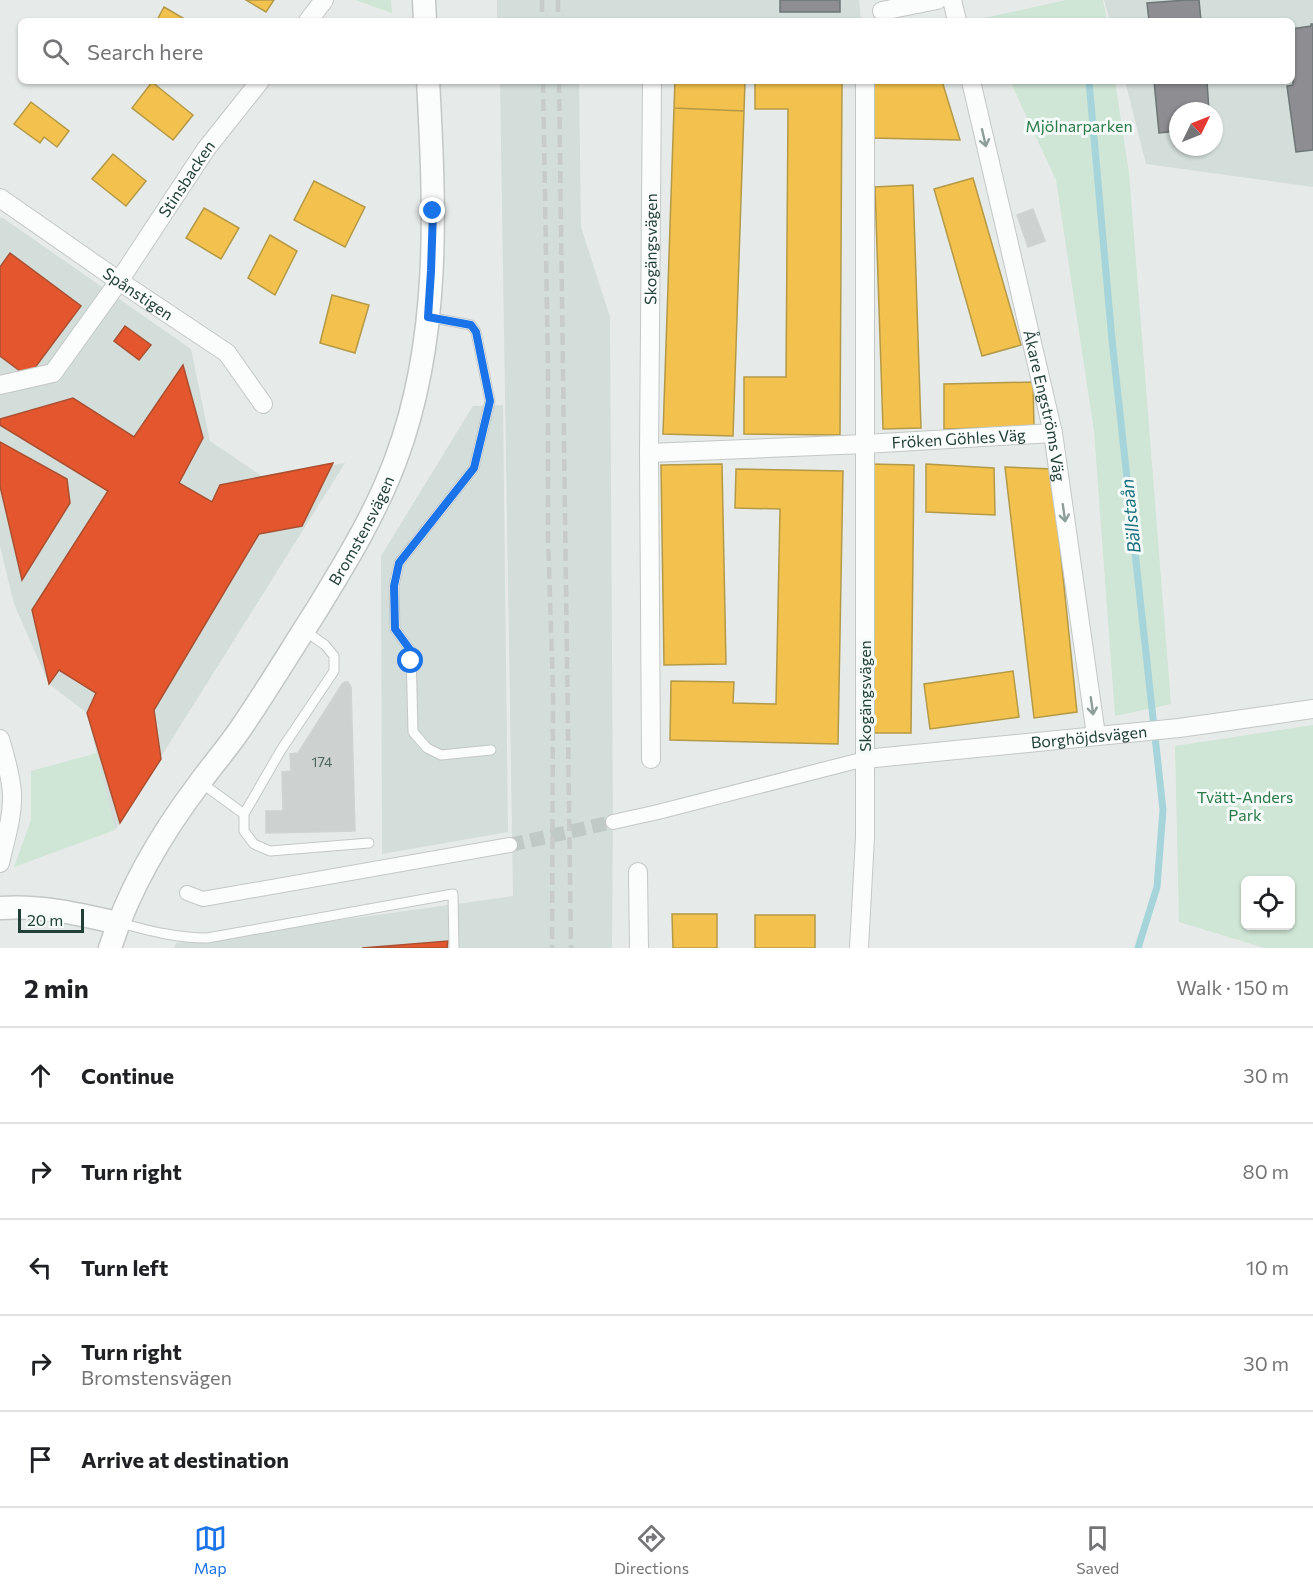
<!DOCTYPE html>
<html lang="en">
<head>
<meta charset="utf-8">
<style>
  :root { --surface:#fff; --page:#f2f2f2; --text:#202124; --muted:#757577; --line:#e0e0e0; --accent:#1a73e8 }
  body { margin:0; font-family:Commissioner,sans-serif; background:var(--page); color:var(--text) }
  .controls { position:absolute; right:18px; bottom:18px; display:grid; overflow:hidden; border-radius:9px; box-shadow:0 2px 4px #0004 }
  .controls button { width:54px; height:54px; display:grid; place-items:center; padding:0; border:0; border-bottom:2px solid var(--line); background:var(--surface); color:var(--text); font:30px sans-serif }
  .compass { position:absolute; left:1169px; top:102px; width:54px; height:54px; border-radius:50%; background:var(--surface); box-shadow:0 2px 4px #0004; rotate:47deg }
  .scale { position:absolute; left:18px; bottom:15px; width:66px; box-sizing:border-box; padding-left:6px; border:3px solid #224038; border-top:0; font-size:16px; line-height:21px; white-space:nowrap; color:#224038; -webkit-text-stroke:4px #f4faf7; paint-order:stroke }
  .stop { position:absolute; width:18px; height:18px; margin:-14px; border:4px solid #1a73e8; border-radius:50%; background:#fff }
  .stop.end { background:#1a73e8; border-color:#fff; box-shadow:0 2px 6px #0008 }
  .list { margin:0; padding:0; list-style:none }
  h2 { display:flex; justify-content:space-between; align-items:center; height:78px; margin:0; padding:0 24px; font-size:26px }
  h2 small { font-size:20px; font-weight:400; color:var(--muted) }
  .list li { display:grid; grid-template-columns:39px 1fr auto; gap:18px; align-items:center; box-sizing:border-box; height:96px; padding:0 24px; border-top:2px solid var(--line) }
  .list b { display:block; font-size:22px; white-space:nowrap }
  .list p { margin:0; font-size:20px; white-space:nowrap; color:var(--muted) }
  .list em { font-size:20px; font-style:normal; color:var(--muted) }
  .icon { flex:none; width:33px; height:33px; fill:none; stroke:currentColor; stroke-width:2; stroke-linecap:round; stroke-linejoin:round }
  .map { position:relative; flex:none; width:1313px; height:948px; overflow:hidden }
  .search { position:absolute; background:var(--surface); box-shadow:0 2px 4px #0004; left:18px; right:18px; top:18px; height:66px; display:flex; align-items:center; gap:15px; box-sizing:border-box; padding:0 21px; border-radius:9px; color:var(--muted); font-size:22px }
  .sheet { height:558px; background:var(--surface) }
  nav { display:flex; justify-content:space-around; align-items:center; box-sizing:border-box; height:84px; border-top:2px solid var(--line); background:var(--surface); font-size:16px; color:var(--muted) }
  nav a { display:grid; justify-items:center; gap:3px }
  nav .on { color:var(--accent) }
  .map>svg:first-child { display:block }
  .built { fill:#d3ddd9; fill-rule:evenodd }
  .green { fill:#cfe5d5; fill-rule:evenodd }
  .homes { fill:#f2c14e; stroke:#b49a47; stroke-width:1.5 }
  .shops { fill:#e4572e; stroke:#aa5031; stroke-width:1.5 }
  .industry { fill:#8d8d92; stroke:#6d7677; stroke-width:1.5 }
  .lines { fill:none; stroke-linecap:round; stroke-linejoin:round }
  .stream { stroke:#a5d4db; stroke-width:7 }
  .building { fill:#cdd2d0; stroke:#ced4d2; stroke-width:1.5 }
  .pedestrian-tunnel { stroke:#bfc9c6; stroke-width:14; stroke-dasharray:14 7; stroke-linecap:butt }
  .service-casing { stroke:#c3c8c6; stroke-width:11 }
  .pedestrian-casing { stroke:#c3c8c6; stroke-width:16 }
  .minor-casing { stroke:#c3c8c6; stroke-width:20 }
  .tertiary-casing { stroke:#c3c8c6; stroke-width:25 }
  .service { stroke:#fbfcfc; stroke-width:9 }
  .pedestrian { stroke:#fbfcfc; stroke-width:14 }
  .minor { stroke:#fbfcfc; stroke-width:18 }
  .tertiary { stroke:#fbfcfc; stroke-width:22 }
  .rail { stroke:#c7ccca; stroke-width:4.5; stroke-dasharray:12 6; stroke-linecap:butt }
  .oneway { stroke:#8e9e9a }
  .route { stroke:#1a73e8; stroke-width:8 }
  .labels { text-anchor:middle; stroke-width:6; stroke-linejoin:round; paint-order:stroke }
  .number-label { font-size:14px; fill:#4e655f }
  .park-label { font-size:16px; fill:#2a7948; stroke:#f4faf7 }
  .street-label { font-size:16px; fill:#224038; stroke:#f4faf7 }
  .water-label { font-size:18px; font-style:italic; fill:#196f7f; stroke:#f4faf7 }
</style>
</head>
<body>
<div class="map">
<svg width="1313" height="948" viewBox="0 0 1313 948">
  <rect width="100%" height="100%" fill="#e6ebe9"/>
  <path class="built" d="M497 0H859L861 21H497Z
    M1104 0H1313V187L1146 164 1125 81H1292V21H1110ZM1178 111H1214V147H1178Z
    M500 81H579L581 227 610 317 613 822 612 948H174L176 943 513 896Z
    M0 218H3L191 349 210 441 263 477 345 463 115 830 87 713 49 684 14 604 0 546Z
    M503 405 508 832 382 854 381 556 473 406Z"/>
  <path class="green" d="M355 0H391L392 13Z
    M1066 0H1103L1107 21H975V20Z
    M1010 81H1115L1129 173 1171 704 1115 716 1094 431 1056 180Z
    M1313 725V948H1265L1179 922 1175 746ZM1246 880H1290V926H1246Z
    M97 753 115 830 14 867 31 820V771Z"/>
  <path class="homes" d="M246 0H274L266 12Z
    M164 7 188 21H160L157 20Z
    M675 81H745L744 111 674 108Z
    M755 81H842L840 435 744 434V377H786L788 109H755Z
    M873 81H942L960 140 872 138Z
    M152 82 193 115 173 140 132 108Z
    M31 102 69 131 57 147 44 137 40 143 14 124Z
    M674 108 744 111 733 436 663 434Z
    M113 154 146 181 126 206 92 179Z
    M973 178 1021 345 982 356 934 189Z
    M314 181 365 207 345 247 294 220Z
    M913 185 921 428 883 429 875 187Z
    M204 208 239 228 221 259 186 238Z
    M270 235 297 251 275 295 248 278Z
    M332 295 369 305 355 353 320 343Z
    M1033 382 1034 427 944 429V384Z
    M722 464 726 664 664 665 661 465Z
    M871 464 914 465 911 733H868Z
    M926 464 994 468 995 515 926 512Z
    M1005 467 1052 469 1077 712 1034 718Z
    M736 469 843 471 838 744 670 740 671 681 734 682 733 703 776 704 780 509 735 508Z
    M1013 671 1019 717 930 729 924 684Z
    M672 914H717V948H673Z
    M755 915H815V948H755Z"/>
  <path class="shops" d="M10 253 81 306 28 377 0 356V267Z
    M125 326 151 345 139 360 114 341Z
    M183 365 203 438 179 483 212 502 220 485 333 463 302 526 259 534 154 710 161 759 120 823 87 713 96 693 59 670 49 684 32 610 108 491 0 425V419L73 398 134 437Z
    M0 442 67 479 70 503 22 580 0 486Z
    M448 941 447 948H362Z"/>
  <path class="industry" d="M780 0H840V12H780Z
    M1186 0H1199L1201 21H1149L1147 3Z
    M1311 24H1313V150L1296 152 1287 86 1293 85 1292 45H1294L1292 29 1311 26Z
    M1154 81H1207L1209 111H1178V131L1159 133Z"/>
  <g class="lines">
    <path class="stream" d="M1089 81 1112 340 1163 810 1157 887 1138 948"/>
  </g>
  <path class="building" d="M1033 209 1045 241 1028 247 1017 215Z
    M345 682H348L351 687 355 831 266 833V811H283L282 772 291 771 290 754 298 753 342 684Z"/>
  <g class="lines">
    <path class="pedestrian-tunnel" d="M510 845 613 822"/>
    <defs>
      <path id="service" d="M428 317 471 325 476 332 490 401 474 468 399 563 394 586 395 629 411 651 413 732 427 748 441 755 491 750
        M200 782 244 814V831L254 844 270 851 369 843
        M244 814 281 750 334 671V656L325 645 305 631
        M120 923C150 931 177 938 207 938L453 894 454 948"/>
      <path id="pedestrian" d="M613 822 658 812 865 759
        M187 893 203 899 510 845"/>
      <g id="minor">
        <path d="M952 0 957 21"/>
        <path d="M882 11 937 0"/>
        <path d="M308 21 324 0"/>
        <path id="s1" d="M971 81 1053 433 1096 735"/>
        <path id="s2" d="M0 198 119 281 227 353 263 404"/>
        <path id="s3" d="M0 385 53 373 119 281 206 149 260 81"/>
        <path id="s4" d="M649 453 865 444 1053 433"/>
        <path d="M0 739C5 756 11 775 12 794 13 817 5 840 0 863"/>
        <path id="s5" d="M651 759 649 453 652 81"/>
        <path id="s6" d="M865 759 1179 728 1313 709"/>
        <path d="M638 872 639 948"/>
        <path d="M859 948 865 837V81"/>
      </g>
      <g id="tertiary">
        <path d="M424 0 425 21"/>
        <path d="M0 908C40 905 79 914 118 923"/>
        <path id="s7" d="M110 948C129 888 163 831 201 781 214 763 229 746 241 728 267 690 291 650 316 611 346 562 376 513 396 459 441 339 435 207 428 81"/>
      </g>
    </defs>
    <use href="#service" class="service-casing"/>
    <use href="#pedestrian" class="pedestrian-casing"/>
    <use href="#minor" class="minor-casing"/>
    <use href="#tertiary" class="tertiary-casing"/>
    <use href="#service" class="service"/>
    <use href="#pedestrian" class="pedestrian"/>
    <use href="#minor" class="minor"/>
    <use href="#tertiary" class="tertiary"/>
    <path class="rail" d="M542 0V21
      M558 0V21
      M543 81 548 367V538L553 690 552 948
      M559 81 571 948"/>
  </g>
  <defs><path id="oneway-shaft" d="M-6 0H5M1.5-3L5.5 0L1.5 3" fill="none" stroke-width="1.6" stroke-linecap="round" stroke-linejoin="round" transform="scale(1.5)"/></defs>
  <g class="oneway">
    <use href="#oneway-shaft" transform="translate(984 138) rotate(77)"/>
    <use href="#oneway-shaft" transform="translate(1064 513) rotate(82)"/>
    <use href="#oneway-shaft" transform="translate(1092 706) rotate(82)"/>
  </g>
  <g class="lines">
    <path class="route" d="M411 661V651L395 629 394 586 399 563 474 468 490 401 476 332 471 325 428 317 431 271 433 211"/>
  </g>
  <g class="labels">
    <g class="number-label">
      <text x="322" y="767">174</text>
    </g>
    <g class="park-label">
      <text x="1079" y="132">Mjölnarparken</text>
      <text x="1245" y="803">Tvätt-Anders<tspan x="1245" dy="18">Park</tspan></text>
    </g>
    <g class="street-label">
      <text dy="6" stroke="none"><textPath href="#s3" startOffset="290">Stinsbacken</textPath></text>
      <text dy="6" stroke="none"><textPath href="#s5" startOffset="510">Skogängsvägen</textPath></text>
      <text dy="6" stroke="none"><textPath href="#s2" startOffset="168">Spånstigen</textPath></text>
      <text dy="6" stroke="none"><textPath href="#s1" startOffset="333">Åkare Engströms Väg</textPath></text>
      <text dy="6" stroke="none"><textPath href="#s4" startOffset="310">Fröken Göhles Väg</textPath></text>
      <text dy="6" stroke="none"><textPath href="#s7" startOffset="489">Bromstensvägen</textPath></text>
      <text transform="translate(865 696) rotate(-90)" y="6">Skogängsvägen</text>
      <text dy="6" stroke="none"><textPath href="#s6" startOffset="225">Borghöjdsvägen</textPath></text>
    </g>
    <g class="water-label">
      <text transform="translate(1131 516) rotate(-96)" y="6">Bällstaån</text>
    </g>
  </g>
</svg>
<div class="controls">
<button><svg class="icon" aria-label="locate" viewBox="0 0 24 24"><circle cx="12" cy="12" r="6"/><path d="M12 2v4M12 18v4M2 12h4M18 12h4"/></svg></button>
</div>
<svg class="compass" viewBox="-18 -18 36 36"><path d="M0-13l5 13h-10z" fill="#e53935"/><path d="M0 13l5-13h-10z" fill="#757577"/></svg>
<div class="scale">20 m</div>
<div class="stop" style="left:411px;top:661px"></div>
<div class="stop end" style="left:433px;top:211px"></div>
<div class="search"><svg class="icon" aria-label="search" viewBox="0 0 24 24"><circle cx="10" cy="10" r="6"/><path d="M15 15l6 6"/></svg>Search here</div>
</div>
<section class="sheet">
<h2>2 min<small>Walk · 150 m</small></h2>
<ul class="list">
<li><svg class="icon" aria-label="ahead" viewBox="0 0 24 24"><path d="M12 20V5M6 11l6-6 6 6"/></svg><div><b>Continue</b></div><em>30 m</em></li>
<li><svg class="icon" aria-label="right" viewBox="0 0 24 24"><path d="M7 20v-9h11M14 6l5 5-5 5"/></svg><div><b>Turn right</b></div><em>80 m</em></li>
<li><svg class="icon" aria-label="left" viewBox="0 0 24 24"><path d="M17 20v-9H6M10 6l-5 5 5 5"/></svg><div><b>Turn left</b></div><em>10 m</em></li>
<li><svg class="icon" aria-label="right" viewBox="0 0 24 24"><path d="M7 20v-9h11M14 6l5 5-5 5"/></svg><div><b>Turn right</b><p>Bromstensvägen</p></div><em>30 m</em></li>
<li><svg class="icon" aria-label="arrive" viewBox="0 0 24 24"><path d="M6 21V4h12l-3 4 3 4H6"/></svg><div><b>Arrive at destination</b></div></li>
</ul>
</section>
<nav>
<a class="on"><svg class="icon" aria-label="map" viewBox="0 0 24 24"><path d="M3 6l6-2 6 2 6-2v14l-6 2-6-2-6 2zM9 4v14M15 6v14"/></svg>Map</a>
<a><svg class="icon" aria-label="directions" viewBox="0 0 24 24"><path d="M12 3l9 9-9 9-9-9zM9 14v-3h6M13 9l2 2-2 2"/></svg>Directions</a>
<a><svg class="icon" aria-label="saved" viewBox="0 0 24 24"><path d="M7 4h10v16l-5-4-5 4z"/></svg>Saved</a>
</nav>
</body>
</html>
